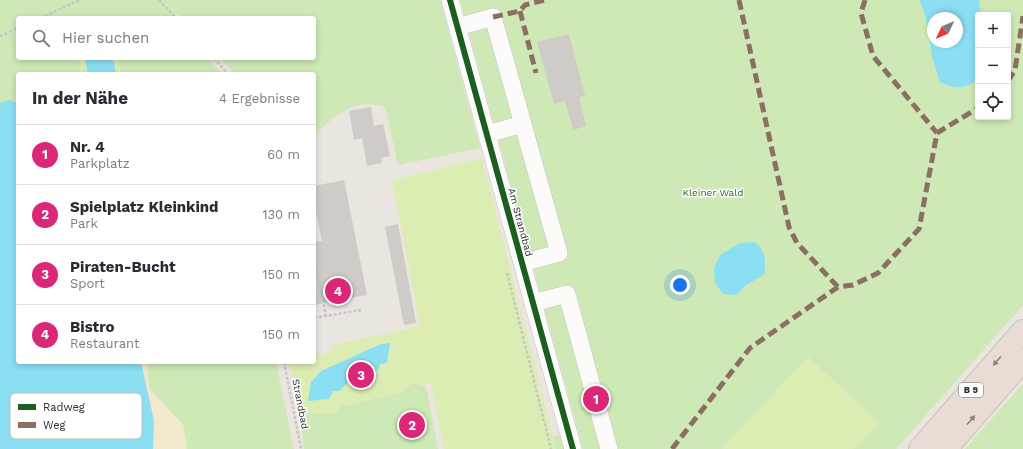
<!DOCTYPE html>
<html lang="de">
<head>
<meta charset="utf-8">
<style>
  :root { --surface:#fff; --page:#f2f2f3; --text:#2b2b33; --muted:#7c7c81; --line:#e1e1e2; --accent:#db2777 }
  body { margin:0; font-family:"Work Sans",sans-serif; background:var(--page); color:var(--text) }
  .controls { position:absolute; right:12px; top:12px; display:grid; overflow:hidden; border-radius:4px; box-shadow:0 2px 6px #0003 }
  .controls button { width:36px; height:36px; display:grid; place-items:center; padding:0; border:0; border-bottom:1px solid var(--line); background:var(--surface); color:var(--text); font:20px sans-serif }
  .compass { position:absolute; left:927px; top:12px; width:36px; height:36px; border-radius:50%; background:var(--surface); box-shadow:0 2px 6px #0003; rotate:226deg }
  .you { position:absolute; left:680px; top:285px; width:14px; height:14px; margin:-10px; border:3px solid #fff; border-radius:50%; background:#1a73e8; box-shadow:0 0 0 6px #1a73e833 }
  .badge { display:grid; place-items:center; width:26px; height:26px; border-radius:50%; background:var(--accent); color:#fff; font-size:13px; font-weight:700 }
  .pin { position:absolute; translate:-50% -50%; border:2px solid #fff; box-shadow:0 1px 4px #0006 }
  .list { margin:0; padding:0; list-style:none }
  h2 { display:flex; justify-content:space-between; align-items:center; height:52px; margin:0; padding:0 16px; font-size:17px }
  h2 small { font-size:13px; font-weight:400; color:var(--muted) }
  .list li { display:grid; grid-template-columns:26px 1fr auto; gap:12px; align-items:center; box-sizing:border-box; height:60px; padding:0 16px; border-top:1px solid var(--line) }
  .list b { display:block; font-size:15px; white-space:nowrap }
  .list p { margin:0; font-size:13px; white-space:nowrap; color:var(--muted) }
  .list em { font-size:13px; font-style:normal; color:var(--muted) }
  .icon { flex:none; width:22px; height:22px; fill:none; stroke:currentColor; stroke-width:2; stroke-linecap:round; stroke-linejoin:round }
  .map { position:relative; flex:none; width:1023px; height:449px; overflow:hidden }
  .search { position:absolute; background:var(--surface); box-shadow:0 2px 6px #0003; left:16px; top:16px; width:300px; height:44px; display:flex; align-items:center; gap:10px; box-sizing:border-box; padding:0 14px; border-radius:4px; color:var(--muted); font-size:15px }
  .panel { position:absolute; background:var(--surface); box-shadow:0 2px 6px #0003; left:16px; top:72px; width:300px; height:292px; border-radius:4px }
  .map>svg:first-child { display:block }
  .green { fill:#cee8b6; fill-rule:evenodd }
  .sand { fill:#f2e8cc }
  .pitch { fill:#dbedb2 }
  .water { fill:#8cdff3; fill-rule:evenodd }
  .building { fill:#cfcbc7 }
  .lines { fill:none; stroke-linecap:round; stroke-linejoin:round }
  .minor-casing { stroke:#c4c2c2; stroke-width:18 }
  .highway-casing { stroke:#c5c3c1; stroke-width:24 }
  .path { stroke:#c8c7c7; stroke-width:2.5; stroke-dasharray:3 2; stroke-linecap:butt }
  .minor { stroke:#fcfbfa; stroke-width:17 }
  .highway { stroke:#e9dcd4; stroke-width:22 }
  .quiet { stroke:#8d6e63; stroke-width:5; stroke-dasharray:10 5; stroke-linecap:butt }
  .cycleway-casing { stroke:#fff; stroke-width:8 }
  .cycleway { stroke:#1b5e20; stroke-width:6 }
  .oneway { fill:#8a8480 }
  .labels { text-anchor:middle; stroke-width:3; stroke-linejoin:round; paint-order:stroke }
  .shield { fill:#fff; stroke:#6b6b6b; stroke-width:1 }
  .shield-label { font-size:9px; font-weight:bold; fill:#2b2b2b }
  .park-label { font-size:10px; fill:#2c7113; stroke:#fff }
  .street-label { font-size:10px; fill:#2b2b2b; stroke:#fff }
  .key { fill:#fff; stroke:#bfbfbf; stroke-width:1 }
  .key-label { font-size:11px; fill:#2b2b2b }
</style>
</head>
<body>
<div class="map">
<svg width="1023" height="449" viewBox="0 0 1023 449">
  <rect width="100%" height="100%" fill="#ebe5e0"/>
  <path class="green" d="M0 0H440L480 148 398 165 385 107C353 97 336 116 314 135V74H232L231 70 220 58H314V18H182L177 13 171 18H18V58H78L81 74H18V103L9 100 0 103Z
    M460 0H1023V305L896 449H854L879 423 808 357 722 449H583ZM978 15H1008V117H978ZM933 18H957V42H933Z
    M117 58H208L222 74H121Z
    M147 362H276L294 449H187L183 425 149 388Z
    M413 383 426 386 438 449H304L300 413H336L340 405H350L400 393Z
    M1023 384V449H965Z
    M563 434 567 449H556L553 437Z"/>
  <path class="sand" d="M141 362H147L149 388 183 425 187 449H153L154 421Z"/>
  <path class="pitch" d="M78 58H117L121 74H81Z
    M482 158 556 449H444L431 384 413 383 400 393 350 405H340L337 413H300L289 362H314V355L334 351 332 345 420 326 392 180Z
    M808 357 879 423 854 449H722Z"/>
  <path class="water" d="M919 0H979L981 15H978V78C968 90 953 89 940 82L932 57 926 17ZM933 18H957V42H933Z
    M93 58H113L116 74H88L85 60Z
    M9 100 18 103V362H141L154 421 153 449H0V103Z
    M755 242C766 251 766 262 764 275L746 285 736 295 723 294 715 283 714 268 720 255 740 243Z
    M390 343 387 363 380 364 379 369 369 375 366 371 354 377 339 391H333L329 399 308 401 311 382 321 371 381 344Z"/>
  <path class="building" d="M569 34 585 96 579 97 586 126 573 130 565 101 554 104 537 42Z
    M371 107 374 126 383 124 390 156 381 158 382 163 367 166 362 138 354 140 349 111Z
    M344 180 367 295 314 305V242L322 241 314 203V186Z
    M398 224 416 323 404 325 385 227Z"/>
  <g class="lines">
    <defs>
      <path id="minor" d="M450 0 573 449
        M458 27 493 17 559 253 522 263
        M487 134 523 124
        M533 303 567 294 609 449"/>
      <path id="highway" d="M920 449 1023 331
        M946 449 1023 360"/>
    </defs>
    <use href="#minor" class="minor-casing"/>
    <use href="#highway" class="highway-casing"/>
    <path class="path" d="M159 0 176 18
      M40 18 80 0
      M0 36 18 28
      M214 58 228 74
      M314 255 326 316
      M507 273 551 449
      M314 318 361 310
      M284 362 301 449"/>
    <use href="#minor" class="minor"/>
    <use href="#highway" class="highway"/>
    <path class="quiet" d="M739 0 789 227 797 243 838 287
      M865 0 861 13 873 56 937 133
      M520 11 536 73
      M493 17 520 11 525 5 545 0
      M1008 81 1015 70 1023 16
      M672 449 750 348 838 287 853 285 878 273 919 229 937 133 978 108"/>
    <defs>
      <path id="cycleway" d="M450 0 573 449"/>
    </defs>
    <use href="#cycleway" class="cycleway-casing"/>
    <use href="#cycleway" class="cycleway"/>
  </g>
  <defs><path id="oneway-solid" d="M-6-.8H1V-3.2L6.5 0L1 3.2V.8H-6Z"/></defs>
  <g class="oneway">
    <use href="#oneway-solid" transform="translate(997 361) rotate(131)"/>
    <use href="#oneway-solid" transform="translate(971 420) rotate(-49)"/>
  </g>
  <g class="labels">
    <rect class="shield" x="959" y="383" width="24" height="14" rx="3"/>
    <g class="shield-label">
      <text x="971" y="393">B 9</text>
    </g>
    <g class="park-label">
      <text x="713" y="196">Kleiner Wald</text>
    </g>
    <g class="street-label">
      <text transform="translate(521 222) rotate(75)" y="4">Am Strandbad</text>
      <text transform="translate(301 404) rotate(79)" y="4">Strandbad</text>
    </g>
  </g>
  <rect x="10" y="393" width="132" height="46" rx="6" class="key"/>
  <rect x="18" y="404" width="18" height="6" fill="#1b5e20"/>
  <rect x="18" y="422" width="18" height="6" fill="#8d6e63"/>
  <g class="key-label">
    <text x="43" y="411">Radweg</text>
    <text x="43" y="429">Weg</text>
  </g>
</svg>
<div class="controls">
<button>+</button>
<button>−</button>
<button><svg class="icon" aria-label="locate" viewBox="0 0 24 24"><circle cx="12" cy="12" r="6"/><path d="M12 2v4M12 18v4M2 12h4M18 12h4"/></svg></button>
</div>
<svg class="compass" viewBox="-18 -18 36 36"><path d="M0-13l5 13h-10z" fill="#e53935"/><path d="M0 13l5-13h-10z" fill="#7c7c81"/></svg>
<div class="you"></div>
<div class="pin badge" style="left:596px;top:399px">1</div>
<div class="pin badge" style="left:412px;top:425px">2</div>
<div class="pin badge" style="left:361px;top:375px">3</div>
<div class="pin badge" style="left:338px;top:291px">4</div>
<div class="search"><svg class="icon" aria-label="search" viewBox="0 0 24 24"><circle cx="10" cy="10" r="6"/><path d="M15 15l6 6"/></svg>Hier suchen</div>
<section class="panel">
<h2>In der Nähe<small>4 Ergebnisse</small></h2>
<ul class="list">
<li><span class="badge">1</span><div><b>Nr. 4</b><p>Parkplatz</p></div><em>60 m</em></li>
<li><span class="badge">2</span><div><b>Spielplatz Kleinkind</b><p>Park</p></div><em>130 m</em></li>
<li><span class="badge">3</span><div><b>Piraten-Bucht</b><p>Sport</p></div><em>150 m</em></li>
<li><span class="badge">4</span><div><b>Bistro</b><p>Restaurant</p></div><em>150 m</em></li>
</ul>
</section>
</div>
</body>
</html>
